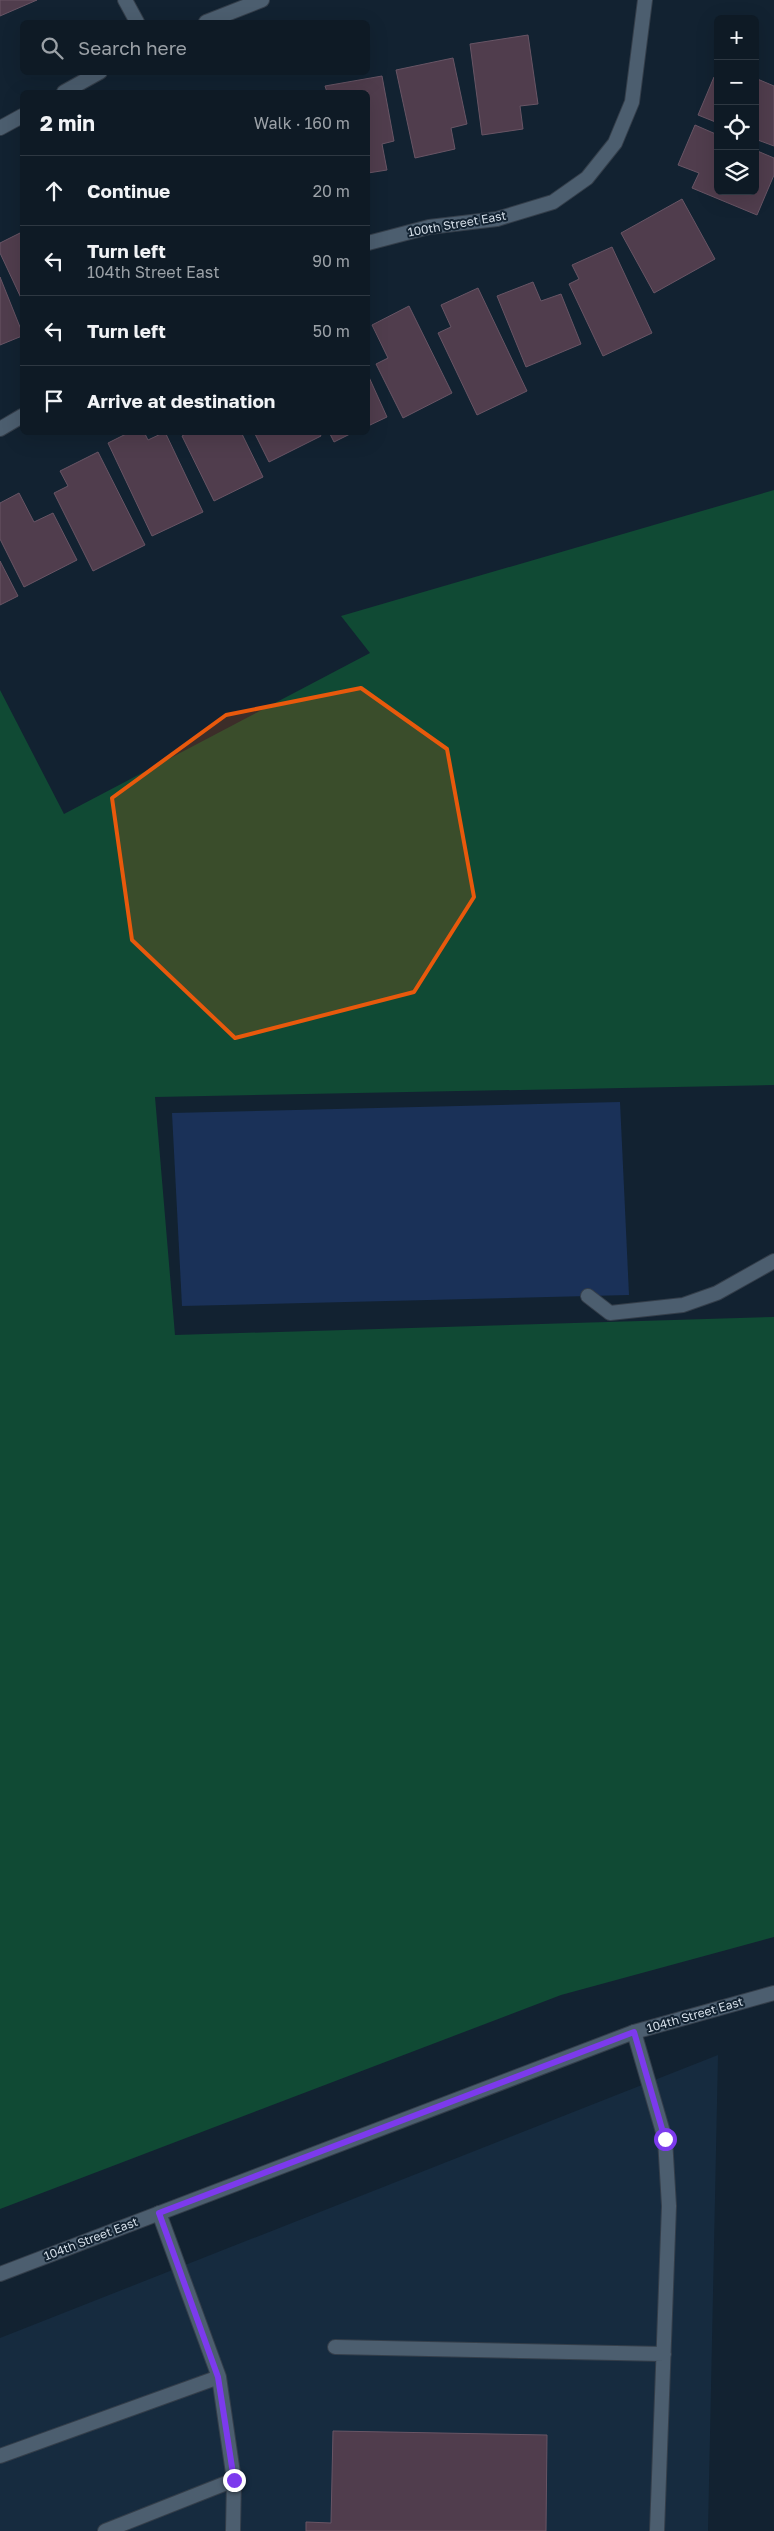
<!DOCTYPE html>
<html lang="en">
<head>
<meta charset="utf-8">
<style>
  :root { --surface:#0e1a25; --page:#1c2732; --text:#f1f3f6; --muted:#9ba1a7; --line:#2e3842 }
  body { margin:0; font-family:"Golos Text",sans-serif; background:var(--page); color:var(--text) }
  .controls { position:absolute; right:15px; top:15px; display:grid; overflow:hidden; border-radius:8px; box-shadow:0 5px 20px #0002 }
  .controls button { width:45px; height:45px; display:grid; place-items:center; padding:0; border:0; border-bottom:1px solid var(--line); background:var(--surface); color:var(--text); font:25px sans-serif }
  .stop { position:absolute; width:15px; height:15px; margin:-11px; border:4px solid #7c3aed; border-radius:50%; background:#fff }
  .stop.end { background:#7c3aed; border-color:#fff; box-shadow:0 1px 5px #0008 }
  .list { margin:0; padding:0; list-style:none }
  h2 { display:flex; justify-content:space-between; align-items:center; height:65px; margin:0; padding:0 20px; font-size:21px }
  h2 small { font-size:16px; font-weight:400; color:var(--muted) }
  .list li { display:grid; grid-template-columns:32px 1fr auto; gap:15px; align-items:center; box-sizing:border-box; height:70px; padding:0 20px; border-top:1px solid var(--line) }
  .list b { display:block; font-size:19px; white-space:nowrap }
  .list p { margin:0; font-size:16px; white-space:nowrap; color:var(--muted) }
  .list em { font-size:16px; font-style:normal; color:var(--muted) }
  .icon { flex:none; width:28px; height:28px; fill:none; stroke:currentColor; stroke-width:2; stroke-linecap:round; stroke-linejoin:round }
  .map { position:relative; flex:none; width:774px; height:2531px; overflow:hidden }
  .search { position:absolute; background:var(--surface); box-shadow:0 5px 20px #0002; left:20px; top:20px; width:350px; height:55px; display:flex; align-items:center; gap:12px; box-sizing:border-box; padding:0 18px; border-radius:8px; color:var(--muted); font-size:19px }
  .panel { position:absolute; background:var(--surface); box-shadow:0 5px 20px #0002; left:20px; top:90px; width:350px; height:345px; border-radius:8px }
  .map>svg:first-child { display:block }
  .built { fill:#162b3f }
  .green { fill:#104a34 }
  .water { fill:#1a3158 }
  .building { fill:#503d4d; stroke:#685565 }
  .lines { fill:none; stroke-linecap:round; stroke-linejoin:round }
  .service-casing { stroke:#343e4a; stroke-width:16 }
  .minor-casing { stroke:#343e4a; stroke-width:16 }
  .tertiary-casing { stroke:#343e4a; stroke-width:16 }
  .service { stroke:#4c5e6f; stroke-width:14 }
  .minor { stroke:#4c5e6f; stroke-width:14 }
  .tertiary { stroke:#4c5e6f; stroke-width:14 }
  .route { stroke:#7c3aed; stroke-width:6 }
  .marked { fill:#e8590c; fill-opacity:0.2; stroke:#e8590c; stroke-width:4; stroke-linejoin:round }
  .labels { text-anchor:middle; stroke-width:4; stroke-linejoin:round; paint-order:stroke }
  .street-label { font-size:12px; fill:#d5dfe9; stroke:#122231 }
</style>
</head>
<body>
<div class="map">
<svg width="774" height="2531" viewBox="0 0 774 2531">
  <rect width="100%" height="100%" fill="#122231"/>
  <path class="built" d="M718 2055 708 2531H0V2338Z"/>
  <path class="green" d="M774 490V1085L155 1097 175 1335 774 1317V1937L561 1995 0 2209V690L64 814 370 653 341 616Z"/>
  <path class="water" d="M620 1102 629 1295 182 1306 172 1113Z"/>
  <path class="building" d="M0 0H37L0 16Z
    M528 35 538 104 520 106 523 129 482 135 470 44Z
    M453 58 467 124 451 128 455 149 415 158 396 70Z
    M382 76 394 141 382 144 387 170 368 173V92H327L325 86Z
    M714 77 718 78V123L698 115Z
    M755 78 774 86V146L755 139Z
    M695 125 718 135V191H755V150L774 158V175L757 215 692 188 699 173 678 165Z
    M682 199 715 259 654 293 621 233Z
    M22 232V300L0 253V243Z
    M612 247 652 333 603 356 569 284 579 279 572 265Z
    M0 277 22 332V336L0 345Z
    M533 282 541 301 561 294 581 344 526 367 497 296Z
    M478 288 527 391 477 415 438 333 451 327 441 305Z
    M409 306 452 393 403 418 376 364 388 358 372 325Z
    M368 375 387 417 368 426Z
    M130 432H144L148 440 165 432 203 512 152 536 108 443Z
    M189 432H241L263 477 214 501 182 436Z
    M254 432H319L321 436 269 462Z
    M329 432H354L334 442Z
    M98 452 145 545 93 571 54 493 68 486 60 471Z
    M19 493 34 522 53 513 77 560 24 587 0 539V503Z
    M0 561 18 596 0 605Z
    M333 2431 547 2435 546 2531H306V2522L331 2523Z"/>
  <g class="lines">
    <defs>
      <path id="service" d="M588 1296 610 1313 683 1305 717 1293 774 1261
        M634 2032 665 2139 669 2206 657 2531
        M335 2347 664 2354
        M0 2456 219 2377
        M105 2531 234 2480 219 2377 159 2213
        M233 2531 234 2480"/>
      <path id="minor" d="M125 0 137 22
        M206 22 262 0
        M64 92 100 72
        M0 128 22 116
        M368 243 429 227 497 219 553 202 587 178 615 143 632 102 645 0
        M0 429 22 416"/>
      <path id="tertiary" d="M0 2274 634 2032 774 1993"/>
    </defs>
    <use href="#service" class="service-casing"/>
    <use href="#minor" class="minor-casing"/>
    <use href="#tertiary" class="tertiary-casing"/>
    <use href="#service" class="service"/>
    <use href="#minor" class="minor"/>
    <use href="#tertiary" class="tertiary"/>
  </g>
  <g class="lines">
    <path class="route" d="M234 2480 218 2377 159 2213 634 2032 665 2139"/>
  </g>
  <path class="marked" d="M361 688 447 749 474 897 414 992 235 1038 132 940 112 798 226 715Z"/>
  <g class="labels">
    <g class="street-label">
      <text transform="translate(457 224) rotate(-10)" y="4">100th Street East</text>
      <text transform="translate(695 2015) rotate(-16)" y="4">104th Street East</text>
      <text transform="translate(91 2239) rotate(-21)" y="4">104th Street East</text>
    </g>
  </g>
</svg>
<div class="controls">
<button>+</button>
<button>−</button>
<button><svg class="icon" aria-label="locate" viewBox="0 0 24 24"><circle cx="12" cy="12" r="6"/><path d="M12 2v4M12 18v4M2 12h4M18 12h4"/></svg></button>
<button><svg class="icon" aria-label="layers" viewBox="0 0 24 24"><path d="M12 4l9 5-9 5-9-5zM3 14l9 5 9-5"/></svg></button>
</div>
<div class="stop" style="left:665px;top:2139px"></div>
<div class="stop end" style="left:234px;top:2480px"></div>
<div class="search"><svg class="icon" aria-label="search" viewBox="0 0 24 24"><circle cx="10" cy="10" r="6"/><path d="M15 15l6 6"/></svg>Search here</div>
<section class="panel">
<h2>2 min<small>Walk · 160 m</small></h2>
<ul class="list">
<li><svg class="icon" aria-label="ahead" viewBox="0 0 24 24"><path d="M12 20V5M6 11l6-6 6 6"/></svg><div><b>Continue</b></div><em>20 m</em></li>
<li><svg class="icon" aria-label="left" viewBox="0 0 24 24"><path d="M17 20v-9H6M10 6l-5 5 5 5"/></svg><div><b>Turn left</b><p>104th Street East</p></div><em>90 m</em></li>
<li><svg class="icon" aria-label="left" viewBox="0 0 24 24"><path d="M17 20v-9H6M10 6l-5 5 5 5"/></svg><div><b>Turn left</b></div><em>50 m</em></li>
<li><svg class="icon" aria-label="arrive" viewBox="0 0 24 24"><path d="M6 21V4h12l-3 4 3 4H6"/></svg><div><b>Arrive at destination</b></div></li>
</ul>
</section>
</div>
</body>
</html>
